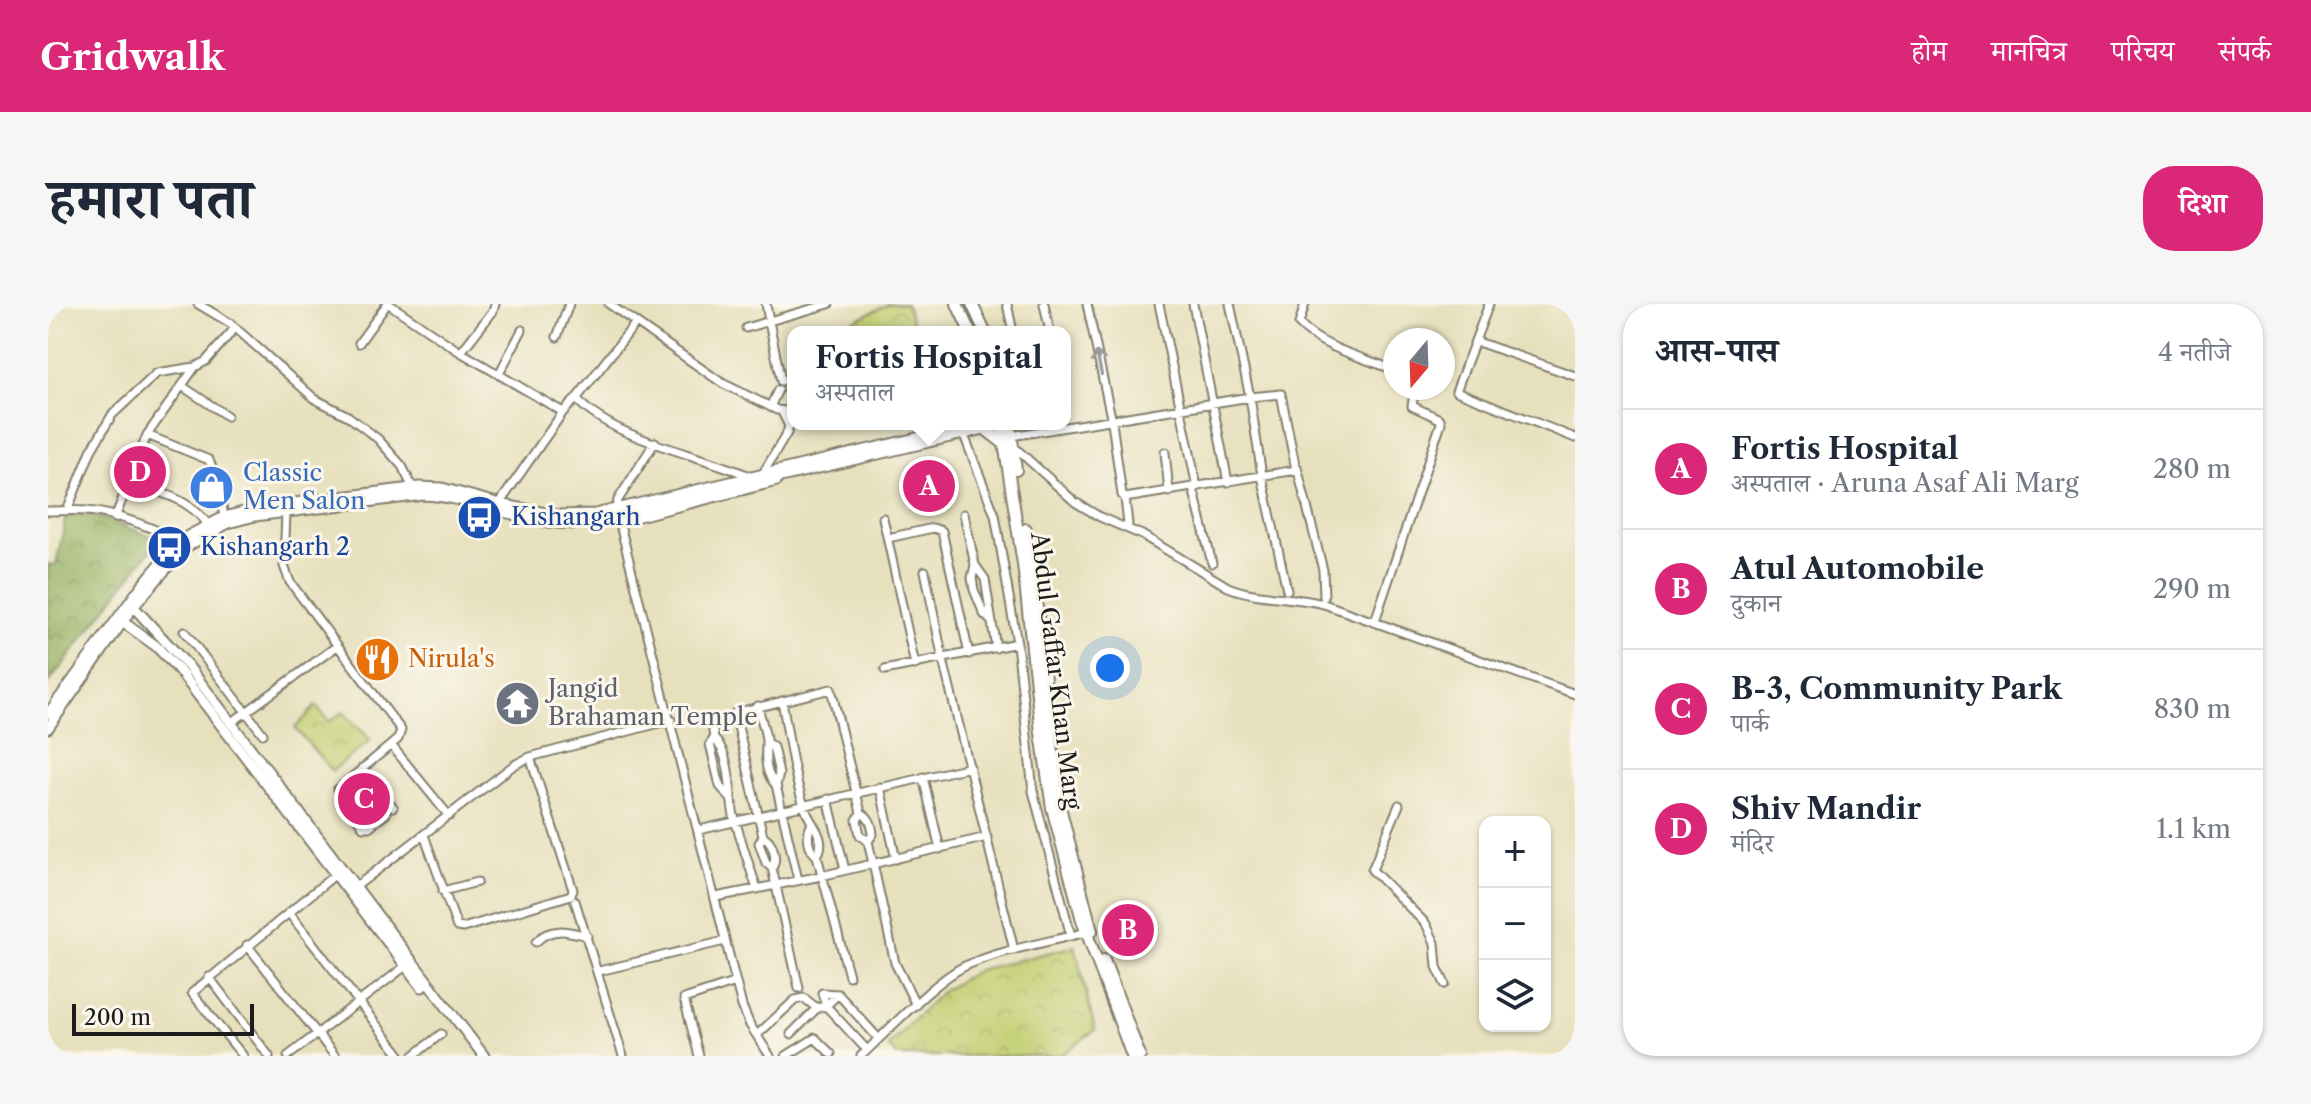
<!DOCTYPE html>
<html lang="hi">
<head>
<meta charset="utf-8">
<style>
  :root { --surface:#fff; --page:#f6f6f7; --text:#1f2937; --muted:#747a83; --line:#e0e1e3; --accent:#db2777 }
  body { margin:0; font-family:"Libre Caslon Text","Noto Serif Devanagari",serif; background:var(--page); color:var(--text) }
  .controls { position:absolute; right:24px; bottom:24px; display:grid; overflow:hidden; border-radius:16px; box-shadow:0 2px 6px #0004 }
  .controls button { width:72px; height:72px; display:grid; place-items:center; padding:0; border:0; border-bottom:2px solid var(--line); background:var(--surface); color:var(--text); font:40px sans-serif }
  .compass { position:absolute; left:1335px; top:24px; width:72px; height:72px; border-radius:50%; background:var(--surface); box-shadow:0 2px 6px #0004; rotate:199deg }
  .scale { position:absolute; left:24px; bottom:20px; width:182px; box-sizing:border-box; padding-left:8px; border:4px solid #1c1c1c; border-top:0; font-size:22px; line-height:28px; white-space:nowrap; color:#1c1c1c; -webkit-text-stroke:6px #fbf7ec; paint-order:stroke }
  .you { position:absolute; left:1062px; top:364px; width:28px; height:28px; margin:-20px; border:6px solid #fff; border-radius:50%; background:#1a73e8; box-shadow:0 0 0 12px #1a73e833 }
  .badge { display:grid; place-items:center; width:52px; height:52px; border-radius:50%; background:var(--accent); color:#fff; font-size:26px; font-weight:700 }
  .pin { position:absolute; translate:-50% -50%; border:4px solid #fff; box-shadow:0 2px 8px #0006 }
  .popup { position:absolute; left:739px; top:22px; width:284px; height:104px; box-sizing:border-box; display:grid; place-content:center; border-radius:16px; background:var(--surface); filter:drop-shadow(0 2px 6px #0005); font-size:26px; white-space:nowrap; color:var(--muted) }
  .popup b { font-size:30px; color:var(--text) }
  .popup::after { content:''; position:absolute; left:50%; top:100%; margin-left:-16px; border:16px solid transparent; border-top-color:var(--surface) }
  .list { margin:0; padding:0; list-style:none }
  h2 { display:flex; justify-content:space-between; align-items:center; height:104px; margin:0; padding:0 32px; font-size:34px }
  h2 small { font-size:26px; font-weight:400; color:var(--muted) }
  .list li { display:grid; grid-template-columns:52px 1fr auto; gap:24px; align-items:center; box-sizing:border-box; height:120px; padding:0 32px; border-top:2px solid var(--line) }
  .list b { display:block; font-size:30px; white-space:nowrap }
  .list p { margin:0; font-size:26px; white-space:nowrap; color:var(--muted) }
  .list em { font-size:26px; font-style:normal; color:var(--muted) }
  .icon { flex:none; width:44px; height:44px; fill:none; stroke:currentColor; stroke-width:2; stroke-linecap:round; stroke-linejoin:round }
  .map { position:relative; flex:none; width:1527px; height:752px; overflow:hidden; border-radius:32px }
  header { display:flex; align-items:center; gap:48px; box-sizing:border-box; height:112px; padding:0 40px; background:var(--accent); color:#fff }
  header strong { font-size:38px }
  nav { display:flex; gap:44px; margin-inline-start:auto; font-size:28px }
  .intro { display:flex; align-items:center; justify-content:space-between; box-sizing:border-box; height:192px; padding:0 48px }
  h1 { margin:0; font-size:56px }
  .button { padding:20px 36px; border-radius:32px; background:var(--accent); color:#fff; font-size:28px; font-weight:700 }
  main { display:flex; gap:48px; padding:0 48px }
  aside { flex:1; background:var(--surface); border-radius:32px; box-shadow:0 2px 6px #0004 }
  .map>svg:first-child { display:block }
  .forest { fill:url(#forest-crowns); stroke:#5a663f; stroke-width:2 }
  .park { fill:url(#park-crowns); stroke:#6e7546; stroke-width:2 }
  .lines { fill:none; stroke-linecap:round; stroke-linejoin:round }
  .street-casing { stroke:#827e6c; stroke-width:11 }
  .secondary-casing { stroke:#827e6c; stroke-width:13 }
  .primary-casing { stroke:#827e6c; stroke-width:14 }
  .street { stroke:#fff; stroke-width:7 }
  .secondary { stroke:#fff; stroke-width:9 }
  .primary { stroke:#fff; stroke-width:10 }
  .oneway { stroke:#999 }
  .labels { text-anchor:middle; stroke-width:6; stroke-linejoin:round; paint-order:stroke }
  .shop-label { font-size:24px; fill:#366cbe; stroke:#fbf7ec; text-anchor:start }
  .transit-label { font-size:24px; fill:#164399; stroke:#fbf7ec; text-anchor:start }
  .food-label { font-size:24px; fill:#c56008; stroke:#fbf7ec; text-anchor:start }
  .street-label { font-size:24px; fill:#1c1c1c; stroke:#fbf7ec }
  .worship-label { font-size:24px; fill:#5b616d; stroke:#fbf7ec; text-anchor:start }
</style>
</head>
<body>
<header>
<strong>Gridwalk</strong>
<nav><a>होम</a><a>मानचित्र</a><a>परिचय</a><a>संपर्क</a></nav>
</header>
<div class="intro"><h1>हमारा पता</h1><a class="button">दिशा</a></div>
<main>
<div class="map">
<svg width="1527" height="752" viewBox="0 0 1527 752">
  <defs>
    <pattern id="forest-crowns" width="20" height="18" patternUnits="userSpaceOnUse" patternTransform="scale(2)"><rect width="20" height="18" fill="#98b162"/><path d="M2 6a3 3 0 1 1 6 0M12 15a3 3 0 1 1 6 0" fill="none" stroke="#7b8f50"/></pattern>
    <pattern id="park-crowns" width="20" height="18" patternUnits="userSpaceOnUse" patternTransform="scale(2)"><rect width="20" height="18" fill="#c1ce70"/><path d="M2 6a3 3 0 1 1 6 0M12 15a3 3 0 1 1 6 0" fill="none" stroke="#a5b060"/></pattern>
  </defs>
  <rect width="100%" height="100%" fill="#fbf7ec"/>
  <filter id="ink" filterUnits="userSpaceOnUse"><feTurbulence type="fractalNoise" baseFrequency=".0125" numOctaves="2"/><feDisplacementMap in="SourceGraphic" scale="16" xChannelSelector="R" yChannelSelector="G"/><feConvolveMatrix kernelMatrix="1 2 1 2 8 2 1 2 1" color-interpolation-filters="sRGB"/></filter>
  <filter id="wash" filterUnits="userSpaceOnUse"><feTurbulence type="fractalNoise" baseFrequency=".006" numOctaves="4" result="noise"/><feDisplacementMap in="SourceGraphic" scale="32" xChannelSelector="R" yChannelSelector="G"/><feGaussianBlur stdDeviation="1.8" result="paint"/><feColorMatrix in="noise" values="0 0 0 0 0 0 0 0 0 0 0 0 0 0 0 0 0 1.4 0 .05"/><feComposite in="paint" operator="in"/></filter>
  <g filter="url(#wash)">
    <rect width="100%" height="100%" fill="#e7e0bd"/>
    <path class="forest" d="M45 211 111 235 0 380V260L8 261 18 212Z"/>
    <path class="park" d="M840 0H858L867 28H783Z
      M268 402 281 418 295 408 323 436 284 467 247 424Z
      M315 473 337 499 314 517 294 491Z
      M1027 642 1047 726 1012 752H850L840 742 894 687 930 666Z"/>
  </g>
  <g filter="url(#ink)">
    <g class="lines">
      <defs>
        <path id="street" d="M150 0 182 19 267 95 300 112 330 135 354 162 366 186
          M341 0 409 46 515 108
          M561 0 674 79 729 106 737 107 745 104
          M718 0 721 17 781 0
          M959 0 965 28
          M996 0 1002 28
          M1039 0 1064 118 1074 191 1077 194 1248 166 1233 90 1202 93 1214 172 1239 286
          M1111 0 1149 183
          M1145 0 1180 178
          M1257 0 1251 20C1274 44 1316 54 1347 66
          M1441 0 1408 87 1527 134
          M587 20 528 95C570 138 649 149 704 173
          M698 24 721 17 733 77
          M509 33 521 0
          M1427 37 1527 72
          M311 39 339 0
          M413 48 445 7 447 0
          M451 70 474 26
          M134 82 179 112
          M722 103 730 86
          M99 131 161 156 170 179 176 213
          M916 131 947 211 969 339 985 487 1023 632
          M963 132 1202 93 1182 0
          M607 138 570 196 568 205 694 702 702 721 722 752
          M964 141 1027 198 1052 213 1094 231 1180 283C1210 295 1245 292 1276 300L1527 390
          M1117 148 1121 188
          M1249 163 1275 266 1276 293
          M714 171 739 129 741 122 734 108
          M79 178C113 189 137 192 160 220
          M1145 184 1164 259
          M1077 194 1080 220
          M451 200 515 108 528 95
          M0 207C13 207 26 206 39 207 64 209 116 225 134 242
          M19 207 43 147 64 111 109 69 147 63
          M238 208 236 262 242 278 353 426 350 435 290 485 315 523H321L338 510
          M916 210 927 261 924 274 926 286 936 310 942 316
          M67 214 99 131 147 63 158 57 187 24
          M835 214 867 361
          M571 218 729 178
          M840 234 885 224 894 227 921 350
          M927 261 937 275 948 344
          M877 267 895 356 966 646
          M1327 317 1393 119 1392 115 1364 102 1367 84
          M136 327 215 430
          M837 366 969 339
          M734 397C741 433 745 473 758 507 764 522 780 535 769 552
          M710 402C712 413 717 425 718 436 718 451 715 468 728 481L750 576
          M183 419 289 342
          M664 420 666 435 662 440 672 482 682 494
          M666 435C684 450 681 491 686 512 693 537 701 561 709 585
          M718 438 725 443 731 470 728 481
          M343 441 401 512
          M314 464 345 503
          M875 473 892 545
          M832 483 848 555
          M780 495 797 566
          M1351 501 1324 566 1378 620 1387 639 1389 663 1397 680
          M813 509 809 516 812 531 820 537
          M763 521C758 531 760 545 769 552L801 672
          M651 526 922 463
          M376 531 409 623 415 624 523 591 525 586 482 453
          M715 532C725 537 730 554 724 564L751 684
          M724 564 718 559 711 539 715 532 687 409 783 385 813 509C822 513 824 521 825 530L820 537 847 659 868 701
          M306 584 466 461 482 453 623 416
          M395 587 429 578
          M668 593 773 572 939 533
          M527 597 575 752
          M241 609 353 752
          M488 638C502 622 520 627 539 632
          M199 641 287 752
          M551 667 677 637
          M161 673 221 752
          M743 730 769 704 778 702 790 690
          M709 731 747 696 756 694 769 704
          M819 746 778 702 774 689 790 690 831 735
          M195 752 144 689 289 569
          M240 752 359 661
          M365 752 393 730
          M651 752 636 695 688 678
          M738 752 767 734 783 750
          M813 752C840 727 886 677 917 662 955 645 998 639 1038 628"/>
        <path id="secondary" d="M84 301 140 362 436 752
          M72 316 108 342 130 365 374 683
          M0 410 92 284 122 248 140 232 176 213 215 203 371 183 394 184 456 201 508 211 547 210 928 120
          M0 424 85 303 136 244 180 219 207 212 375 191C431 193 482 225 539 219L957 120"/>
        <path id="primary" d="M909 0 922 28
          M924 0 937 28
          M953 120 975 260 993 429 1004 504 1034 616 1084 752
          M962 120 968 166
          M937 125 955 139
          M978 225 989 302 1010 495 1044 627
          M1056 656 1092 752"/>
      </defs>
      <use href="#street" class="street-casing"/>
      <use href="#secondary" class="secondary-casing"/>
      <use href="#primary" class="primary-casing"/>
      <use href="#street" class="street"/>
      <use href="#secondary" class="secondary"/>
      <use href="#primary" class="primary"/>
    </g>
    <defs><path id="oneway-shaft" d="M-6 0H5M1.5-3L5.5 0L1.5 3" fill="none" stroke-width="1.6" stroke-linecap="round" stroke-linejoin="round" transform="scale(2)"/></defs>
    <use class="oneway" href="#oneway-shaft" transform="translate(1051 59) rotate(-102)"/>
  </g>
  <defs>
    <symbol id="shop-disc" viewBox="-11 -11 22 22"><circle r="9.5" fill="#3f7fe0" stroke="#fbf7ec"/><path d="M-5-2.5h2.3a2.7 3.5 0 0 1 5.4 0H5L5.5 6h-11ZM-1.5-2.5h3a1.5 2.3 0 0 0-3 0Z" fill="#fff"/></symbol>
    <symbol id="bus-disc" viewBox="-11 -11 22 22"><circle r="9.5" fill="#1a4fb4" stroke="#fbf7ec"/><path d="M-5-6H5V4H4V6H2V4H-2V6H-4V4H-5ZM-3.5-4V0h7V-4ZM-3.5 1.2v1.5H-2V1.2ZM2 1.2v1.5H3.5V1.2Z" fill="#fff"/></symbol>
    <symbol id="restaurant-disc" viewBox="-11 -11 22 22"><circle r="9.5" fill="#e8710a" stroke="#fbf7ec"/><path d="M-5-6h1v4h1v-4h1v4h1v-4h1v5L-1.5 .5V6h-2V.5L-5-1ZM5-6V6H3V1.5H1.5Q1.5-4 5-6Z" fill="#fff"/></symbol>
    <symbol id="temple-disc" viewBox="-11 -11 22 22"><circle r="9.5" fill="#6b7280" stroke="#fbf7ec"/><path d="M0-6L5-2H3V0L6.5 2.5H4V6H1.5V3h-3V6H-4V2.5H-6.5L-3 0V-2H-5Z" fill="#fff"/></symbol>
  </defs>
  <g fill-rule="evenodd">
    <use href="#shop-disc" x="138" y="158" width="51" height="51"/>
    <use href="#bus-disc" x="406" y="188" width="51" height="51"/>
    <use href="#bus-disc" x="96" y="218" width="51" height="51"/>
    <use href="#restaurant-disc" x="304" y="330" width="51" height="51"/>
    <use href="#temple-disc" x="444" y="374" width="51" height="51"/>
  </g>
  <g class="labels">
    <g class="shop-label">
      <text x="195" y="177">Classic<tspan x="195" dy="28">Men Salon</tspan></text>
    </g>
    <g class="transit-label">
      <text x="463" y="221">Kishangarh</text>
      <text x="152" y="251">Kishangarh 2</text>
    </g>
    <g class="food-label">
      <text x="360" y="363">Nirula's</text>
    </g>
    <g class="street-label">
      <text transform="translate(1008 367) rotate(83)" y="8">Abdul Gaffar Khan Marg</text>
    </g>
    <g class="worship-label">
      <text x="500" y="393">Jangid<tspan x="500" dy="28">Brahaman Temple</tspan></text>
    </g>
  </g>
</svg>
<div class="controls">
<button>+</button>
<button>−</button>
<button><svg class="icon" aria-label="layers" viewBox="0 0 24 24"><path d="M12 4l9 5-9 5-9-5zM3 14l9 5 9-5"/></svg></button>
</div>
<svg class="compass" viewBox="-18 -18 36 36"><path d="M0-13l5 13h-10z" fill="#e53935"/><path d="M0 13l5-13h-10z" fill="#747a83"/></svg>
<div class="scale">200 m</div>
<div class="you"></div>
<div class="pin badge" style="left:881px;top:182px">A</div>
<div class="popup"><b>Fortis Hospital</b>अस्पताल</div>
<div class="pin badge" style="left:1080px;top:626px">B</div>
<div class="pin badge" style="left:316px;top:495px">C</div>
<div class="pin badge" style="left:92px;top:168px">D</div>
</div>
<aside>
<h2>आस-पास<small>4 नतीजे</small></h2>
<ul class="list">
<li><span class="badge">A</span><div><b>Fortis Hospital</b><p>अस्पताल · Aruna Asaf Ali Marg</p></div><em>280 m</em></li>
<li><span class="badge">B</span><div><b>Atul Automobile</b><p>दुकान</p></div><em>290 m</em></li>
<li><span class="badge">C</span><div><b>B-3, Community Park</b><p>पार्क</p></div><em>830 m</em></li>
<li><span class="badge">D</span><div><b>Shiv Mandir</b><p>मंदिर</p></div><em>1.1 km</em></li>
</ul>
</aside>
</main>
</body>
</html>
